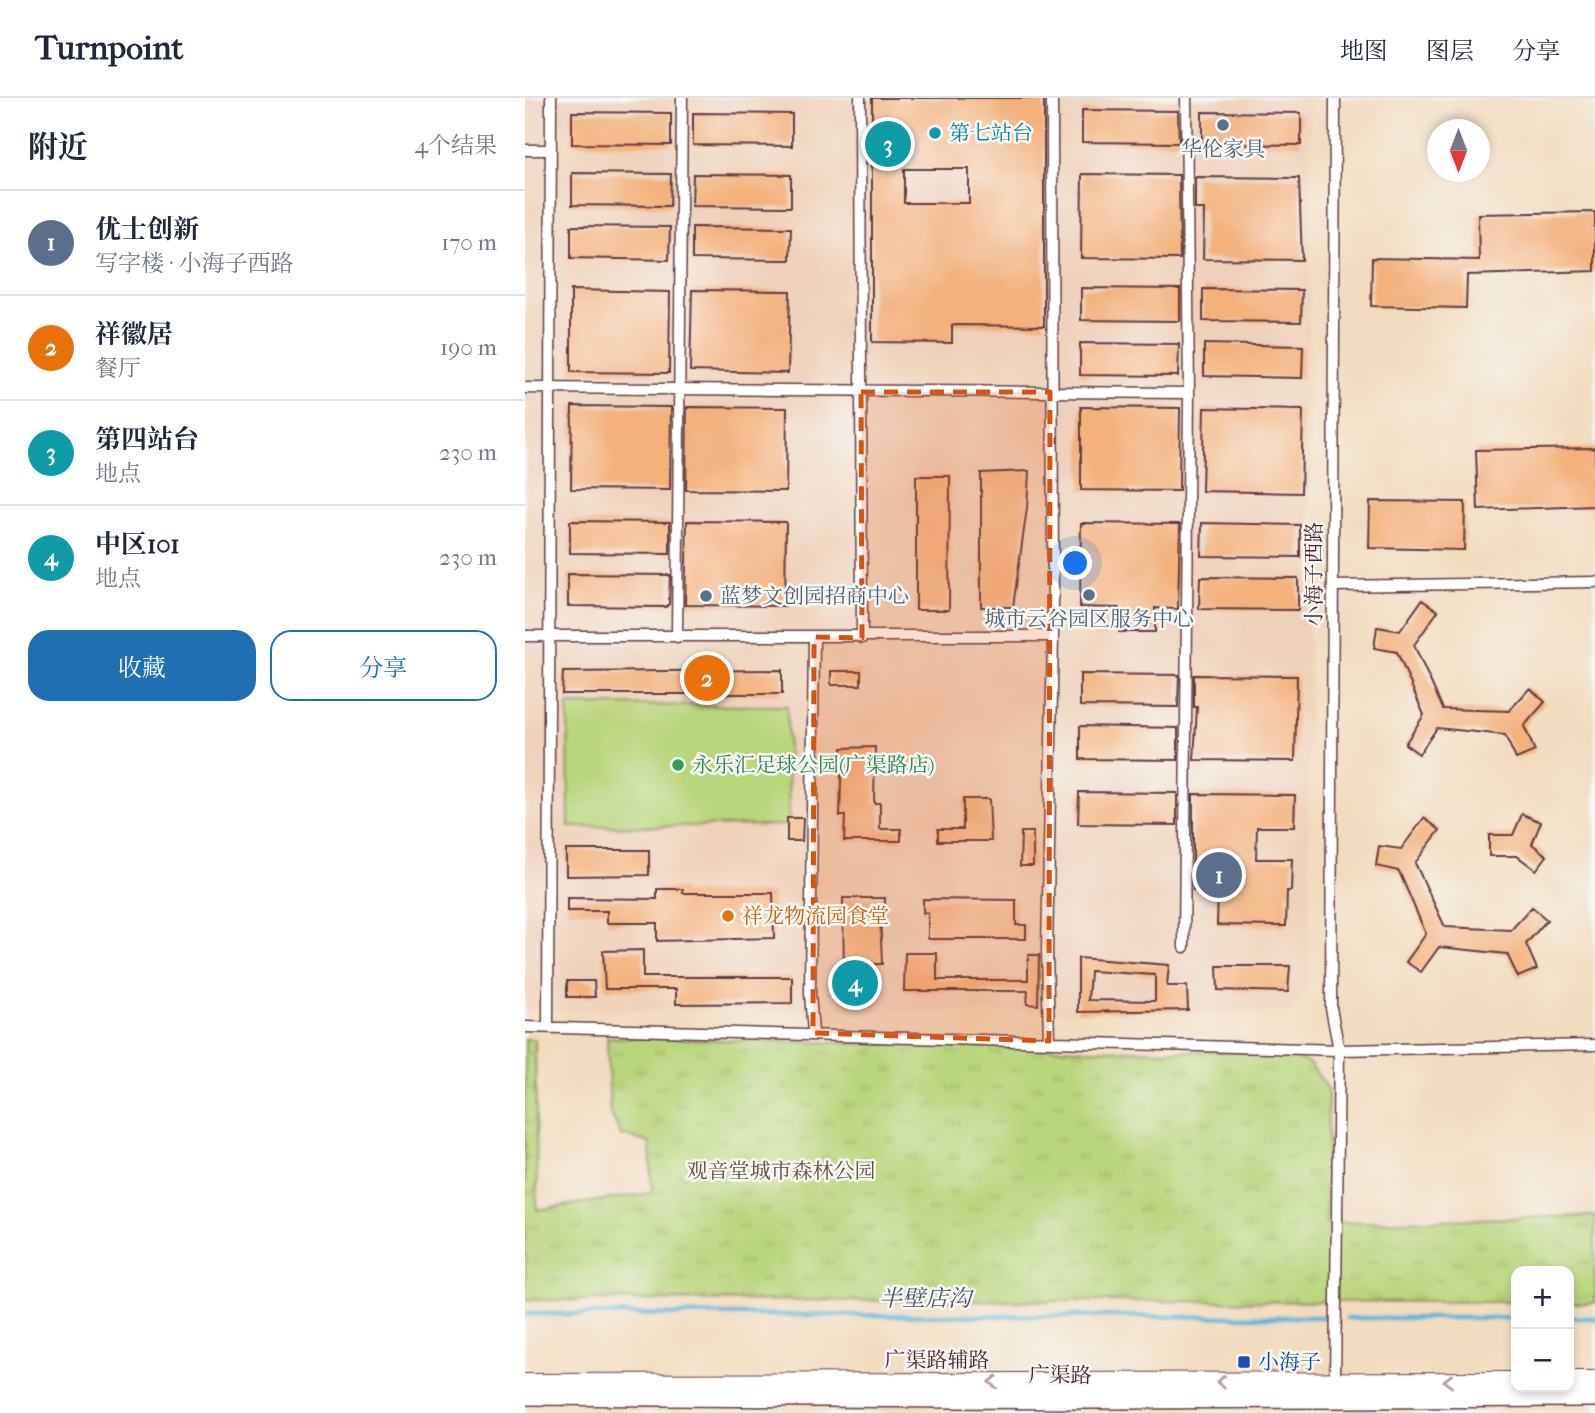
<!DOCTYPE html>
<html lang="zh">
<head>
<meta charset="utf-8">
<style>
  :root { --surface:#fff; --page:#f2f2f3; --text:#1f2937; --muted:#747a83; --line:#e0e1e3; --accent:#1f6fb2 }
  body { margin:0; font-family:"IM FELL French Canon","Noto Serif SC",serif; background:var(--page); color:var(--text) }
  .controls { position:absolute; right:21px; bottom:21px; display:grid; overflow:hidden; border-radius:14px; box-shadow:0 4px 10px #0003 }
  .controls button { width:63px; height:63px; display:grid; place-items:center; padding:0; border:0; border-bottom:2px solid var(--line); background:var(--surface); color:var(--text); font:35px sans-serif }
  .compass { position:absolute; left:902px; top:21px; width:63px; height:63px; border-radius:50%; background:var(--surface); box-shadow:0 4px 10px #0003; rotate:180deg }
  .you { position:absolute; left:551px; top:466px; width:24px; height:24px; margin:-18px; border:5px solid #fff; border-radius:50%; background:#1a73e8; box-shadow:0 0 0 10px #1a73e833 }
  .badge { display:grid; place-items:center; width:46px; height:46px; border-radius:50%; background:var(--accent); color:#fff; font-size:23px; font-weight:700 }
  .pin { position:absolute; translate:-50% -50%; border:4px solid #fff; box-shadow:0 2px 7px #0006 }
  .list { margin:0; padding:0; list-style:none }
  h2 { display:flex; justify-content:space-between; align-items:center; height:91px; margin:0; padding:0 28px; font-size:30px }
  h2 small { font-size:23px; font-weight:400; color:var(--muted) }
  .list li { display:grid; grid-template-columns:46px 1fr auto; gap:21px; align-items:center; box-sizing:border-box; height:105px; padding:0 28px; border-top:2px solid var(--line) }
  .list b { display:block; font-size:26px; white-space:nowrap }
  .list p { margin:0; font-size:23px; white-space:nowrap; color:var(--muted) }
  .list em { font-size:23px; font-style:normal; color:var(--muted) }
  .actions { display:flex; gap:14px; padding:21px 28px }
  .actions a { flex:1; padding:16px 0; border:2px solid var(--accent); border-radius:21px; text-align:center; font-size:24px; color:var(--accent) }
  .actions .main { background:var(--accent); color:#fff }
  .map { position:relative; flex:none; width:1070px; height:1315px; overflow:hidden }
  header { display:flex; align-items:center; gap:42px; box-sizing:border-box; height:98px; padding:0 35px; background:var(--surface); border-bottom:2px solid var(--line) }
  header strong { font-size:33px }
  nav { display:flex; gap:38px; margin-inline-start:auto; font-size:24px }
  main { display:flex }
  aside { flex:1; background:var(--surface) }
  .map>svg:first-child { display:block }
  .built { fill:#efd1ba }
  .grass { fill:url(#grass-tufts); stroke:#827a54; stroke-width:2 }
  .pitch { fill:#bad67c; stroke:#827a54; stroke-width:2 }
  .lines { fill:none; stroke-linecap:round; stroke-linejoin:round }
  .stream { stroke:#5cb3d9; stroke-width:4.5 }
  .building { fill:#f4b17c; fill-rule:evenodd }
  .street-casing { stroke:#633b41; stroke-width:13 }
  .primary-casing { stroke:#633b41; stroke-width:20 }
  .highway-casing { stroke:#633b41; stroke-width:22 }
  .street { stroke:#fff; stroke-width:10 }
  .primary { stroke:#fff; stroke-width:18 }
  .highway { stroke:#fff; stroke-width:19 }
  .oneway { stroke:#ae9aa0 }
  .marked { fill:#d8530f; fill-opacity:0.2; stroke:#d8530f; stroke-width:5; stroke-dasharray:14 9; stroke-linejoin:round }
  .service-dot { fill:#5c6f8a; stroke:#f6f6f2; stroke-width:2.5 }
  .culture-dot { fill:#0f9aa8; stroke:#f6f6f2; stroke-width:2.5 }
  .leisure-dot { fill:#2e9e5b; stroke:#f6f6f2; stroke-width:2.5 }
  .food-dot { fill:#e8710a; stroke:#f6f6f2; stroke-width:2.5 }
  .transit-dot { fill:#1a4fb4; stroke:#f6f6f2; stroke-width:2.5 }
  .labels { text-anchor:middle; stroke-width:5; stroke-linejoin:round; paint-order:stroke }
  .culture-label { font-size:21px; fill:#0d838f; stroke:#f6f6f2; text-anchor:start }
  .service-label { font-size:21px; fill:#4e5e75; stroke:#f6f6f2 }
  .street-label { font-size:21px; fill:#4a1f2b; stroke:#f6f6f2 }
  .leisure-label { font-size:21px; fill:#27864d; stroke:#f6f6f2; text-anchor:start }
  .food-label { font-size:21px; fill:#c56008; stroke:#f6f6f2; text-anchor:start }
  .park-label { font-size:21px; fill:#664d3f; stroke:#f6f6f2 }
  .transit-label { font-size:21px; fill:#164399; stroke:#f6f6f2; text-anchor:start }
  .water-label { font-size:23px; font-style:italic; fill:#505368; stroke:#f6f6f2 }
</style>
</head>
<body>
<header>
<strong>Turnpoint</strong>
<nav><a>地图</a><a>图层</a><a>分享</a></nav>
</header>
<main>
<aside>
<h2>附近<small>4个结果</small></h2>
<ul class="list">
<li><span class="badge" style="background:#5c6f8a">1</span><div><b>优士创新</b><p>写字楼 · 小海子西路</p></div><em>170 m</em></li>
<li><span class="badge" style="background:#e8710a">2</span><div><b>祥徽居</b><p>餐厅</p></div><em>190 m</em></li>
<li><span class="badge" style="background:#0f9aa8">3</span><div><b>第四站台</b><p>地点</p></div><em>230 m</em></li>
<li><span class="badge" style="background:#0f9aa8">4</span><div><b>中区101</b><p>地点</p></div><em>230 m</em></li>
</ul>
<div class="actions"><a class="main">收藏</a><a>分享</a></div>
</aside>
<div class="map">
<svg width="1070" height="1315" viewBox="0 0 1070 1315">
  <defs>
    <pattern id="grass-tufts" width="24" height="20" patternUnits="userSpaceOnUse" patternTransform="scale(1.75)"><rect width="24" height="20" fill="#bad67c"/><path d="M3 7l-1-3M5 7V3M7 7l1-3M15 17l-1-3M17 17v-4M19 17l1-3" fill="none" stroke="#a1b76b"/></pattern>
  </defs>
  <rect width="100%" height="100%" fill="#f6f6f2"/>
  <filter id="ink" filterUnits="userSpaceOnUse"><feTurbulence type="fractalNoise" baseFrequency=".0143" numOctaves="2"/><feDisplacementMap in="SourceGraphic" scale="14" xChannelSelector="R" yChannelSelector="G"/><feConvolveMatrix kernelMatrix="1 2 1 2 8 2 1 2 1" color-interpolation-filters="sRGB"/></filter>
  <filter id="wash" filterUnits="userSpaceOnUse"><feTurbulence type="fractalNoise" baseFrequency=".00686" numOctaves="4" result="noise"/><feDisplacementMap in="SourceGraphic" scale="28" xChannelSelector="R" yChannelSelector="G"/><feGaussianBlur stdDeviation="1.57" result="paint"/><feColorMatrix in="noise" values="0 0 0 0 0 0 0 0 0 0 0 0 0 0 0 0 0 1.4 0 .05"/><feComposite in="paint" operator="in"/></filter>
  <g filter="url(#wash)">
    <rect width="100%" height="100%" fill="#f2dcbf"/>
    <path class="built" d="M0 0H785L784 885 767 915 0 912Z"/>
    <path class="grass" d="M82 939 763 956 785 966 803 991 801 1125 1070 1118V1205H1044V1173H991V1204L0 1202V941H10L12 1112 127 1095 125 1045 96 1037 85 1014Z"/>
    <path class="pitch" d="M43 607 262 608 264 727 44 729Z"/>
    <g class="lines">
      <path class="stream" d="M0 1216 799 1219
        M822 1220H991
        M1044 1220H1070"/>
    </g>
    <g id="blocks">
      <path class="building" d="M347 0H519V228L427 227V245L347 244ZM379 71H444V105H379Z
        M557 12 653 13 654 45 557 44Z
        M47 14 146 15V47L47 46Z
        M677 14 776 15V47L677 46Z
        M168 15 267 16V48L168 47Z
        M47 75 146 76 145 108 47 107Z
        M168 76 266 77V109L167 108Z
        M557 76 654 77 655 161 556 160Z
        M670 79 774 80 777 162 678 161 679 111H670Z
        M1070 114V173L942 177 941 210 846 208 847 160 954 162 953 116Z
        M46 128 145 129 144 162 46 160Z
        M167 129 266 130 265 162 167 161Z
        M556 190 655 191V223L556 222Z
        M678 191 777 192 776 224 678 223Z
        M46 192 145 194 144 275 46 274Z
        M167 192 265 193 263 275 165 273Z
        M555 245 654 246 653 278 555 277Z
        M679 246 778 248 777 280 679 278Z
        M47 308 146 309 145 392 46 391Z
        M162 309 262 310 261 393 161 392Z
        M556 309 655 310 654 393 556 392Z
        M679 310 778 312 776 395 677 393Z
        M1070 350V408L953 412 951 352Z
        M504 373 502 410 488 509H456V375Z
        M391 378H425L424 512H391Z
        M845 403 940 404 939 452 844 450Z
        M45 423 145 424V456L45 455Z
        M162 423 261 424 260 508 160 507Z
        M556 425 655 426 653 511 630 510V534H594V510L555 509Z
        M677 425 775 427V459L676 458Z
        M43 476 145 477 144 506 141 509 43 508Z
        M675 479 773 480V512L674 511Z
        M897 502 913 513 889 547 918 611 984 613 1005 590 1020 604 999 628 1010 653 991 661 980 637 912 630 894 656 880 646 899 617 872 554 849 550 852 529 875 533Z
        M257 572V596H37L38 574Z
        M306 573H336V587H306Z
        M555 576 654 577 653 609 555 608Z
        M669 577 772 578 770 663 669 662 672 609H669Z
        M555 628 653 630V662L555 661Z
        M350 649 349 705H355V731H376V743H319L320 718H315L317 650Z
        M554 694 652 695V727L553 726Z
        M668 696 770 697 769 729H732L731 761H767L766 793H762L761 828 692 827 693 792H668Z
        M438 701H464L466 743H413V731H438Z
        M997 716 1016 724 1007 746 1022 758 1011 772 992 758H964V737H988Z
        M262 720H278L277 743H262Z
        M899 720 915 732 890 765 920 829 986 832 1007 809 1022 822 1001 846 1012 871 993 879 982 856 914 849 896 874 881 864 901 836 874 773 851 768 854 748 876 751Z
        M496 734H508V768H495Z
        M41 752H124V777L41 778Z
        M132 791H158V795H248L249 840 132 843V825H82V813H42V800L132 801Z
        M318 800H360V814H355L357 866H344V892H316V879H319Z
        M398 801 491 802V827H501V841H403V815H398Z
        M118 852V879H267V905L151 906V891H80L78 853Z
        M380 855H412V882H503V857H514L513 907 502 906 503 893H379Z
        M553 860 644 867 642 888H662L663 912 553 914ZM565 873 630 877V903L563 902Z
        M692 868H765L763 894 693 892Z
        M42 883H69L70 899H42Z"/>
    </g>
  </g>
  <g filter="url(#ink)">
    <use href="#blocks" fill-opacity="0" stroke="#633b41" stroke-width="2"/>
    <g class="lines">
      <defs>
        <path id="street" d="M335 0 337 540
          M0 52H26
          M0 290 664 295
          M808 488 1070 484
          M0 538H528
          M152 539 157 0
          M659 849 664 295 661 0
          M0 929 814 952 1070 947
          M23 929 26 0
          M288 935 285 895 289 539
          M524 943 522 854 528 538 527 0
          M810 1283 814 952 806 910 810 0"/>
        <path id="primary" d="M1044 1283H1070
          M0 1285 991 1283"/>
        <path id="highway" d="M0 1297 567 1301 1070 1299"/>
      </defs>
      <use href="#street" class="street-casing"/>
      <use href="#primary" class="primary-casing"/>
      <use href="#highway" class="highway-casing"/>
      <use href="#street" class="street"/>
      <use href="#primary" class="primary"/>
      <use href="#highway" class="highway"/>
    </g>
    <defs><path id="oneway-chevron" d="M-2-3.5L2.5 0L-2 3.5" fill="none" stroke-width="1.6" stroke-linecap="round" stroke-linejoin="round" transform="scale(1.75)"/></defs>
    <g class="oneway">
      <use href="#oneway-chevron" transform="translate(923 1283) rotate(180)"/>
      <use href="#oneway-chevron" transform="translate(468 1284) rotate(180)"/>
      <use href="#oneway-chevron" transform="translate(696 1284) rotate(180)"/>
    </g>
  </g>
  <path class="marked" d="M336 294H525L524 943 288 935 289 539 337 540Z"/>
  <g class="service-dot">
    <circle cx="698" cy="27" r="7"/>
    <circle cx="564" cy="497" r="7"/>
    <circle cx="181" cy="498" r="7"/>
  </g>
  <circle class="culture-dot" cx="410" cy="35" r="7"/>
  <circle class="leisure-dot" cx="153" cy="667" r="7"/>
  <circle class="food-dot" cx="203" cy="818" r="7"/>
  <rect class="transit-dot" x="712" y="1257" width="14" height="14" rx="3.5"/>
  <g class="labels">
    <g class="culture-label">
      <text x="424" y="42">第七站台</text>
    </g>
    <g class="service-label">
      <text x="698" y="58">华伦家具</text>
      <text x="195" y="505" text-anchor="start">蓝梦文创园招商中心</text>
      <text x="564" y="528">城市云谷园区服务中心</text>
    </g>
    <g class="street-label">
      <text transform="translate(789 476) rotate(-90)" y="7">小海子西路</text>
      <text x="412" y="1269">广渠路辅路</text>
      <text transform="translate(535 1277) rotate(1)" y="7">广渠路</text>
    </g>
    <g class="leisure-label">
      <text x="167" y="674">永乐汇足球公园(广渠路店)</text>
    </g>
    <g class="food-label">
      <text x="217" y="825">祥龙物流园食堂</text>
    </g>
    <g class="park-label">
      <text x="256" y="1080">观音堂城市森林公园</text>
    </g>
    <g class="transit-label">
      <text x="733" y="1271">小海子</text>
    </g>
    <g class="water-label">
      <text x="400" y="1208">半壁店沟</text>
    </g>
  </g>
</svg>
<div class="controls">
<button>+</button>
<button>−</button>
</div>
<svg class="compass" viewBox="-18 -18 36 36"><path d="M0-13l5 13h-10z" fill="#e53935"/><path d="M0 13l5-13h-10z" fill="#747a83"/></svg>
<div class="you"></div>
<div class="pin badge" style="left:694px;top:777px;background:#5c6f8a">1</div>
<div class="pin badge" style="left:182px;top:580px;background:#e8710a">2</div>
<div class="pin badge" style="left:363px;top:46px;background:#0f9aa8">3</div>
<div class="pin badge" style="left:330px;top:885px;background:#0f9aa8">4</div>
</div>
</main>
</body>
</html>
